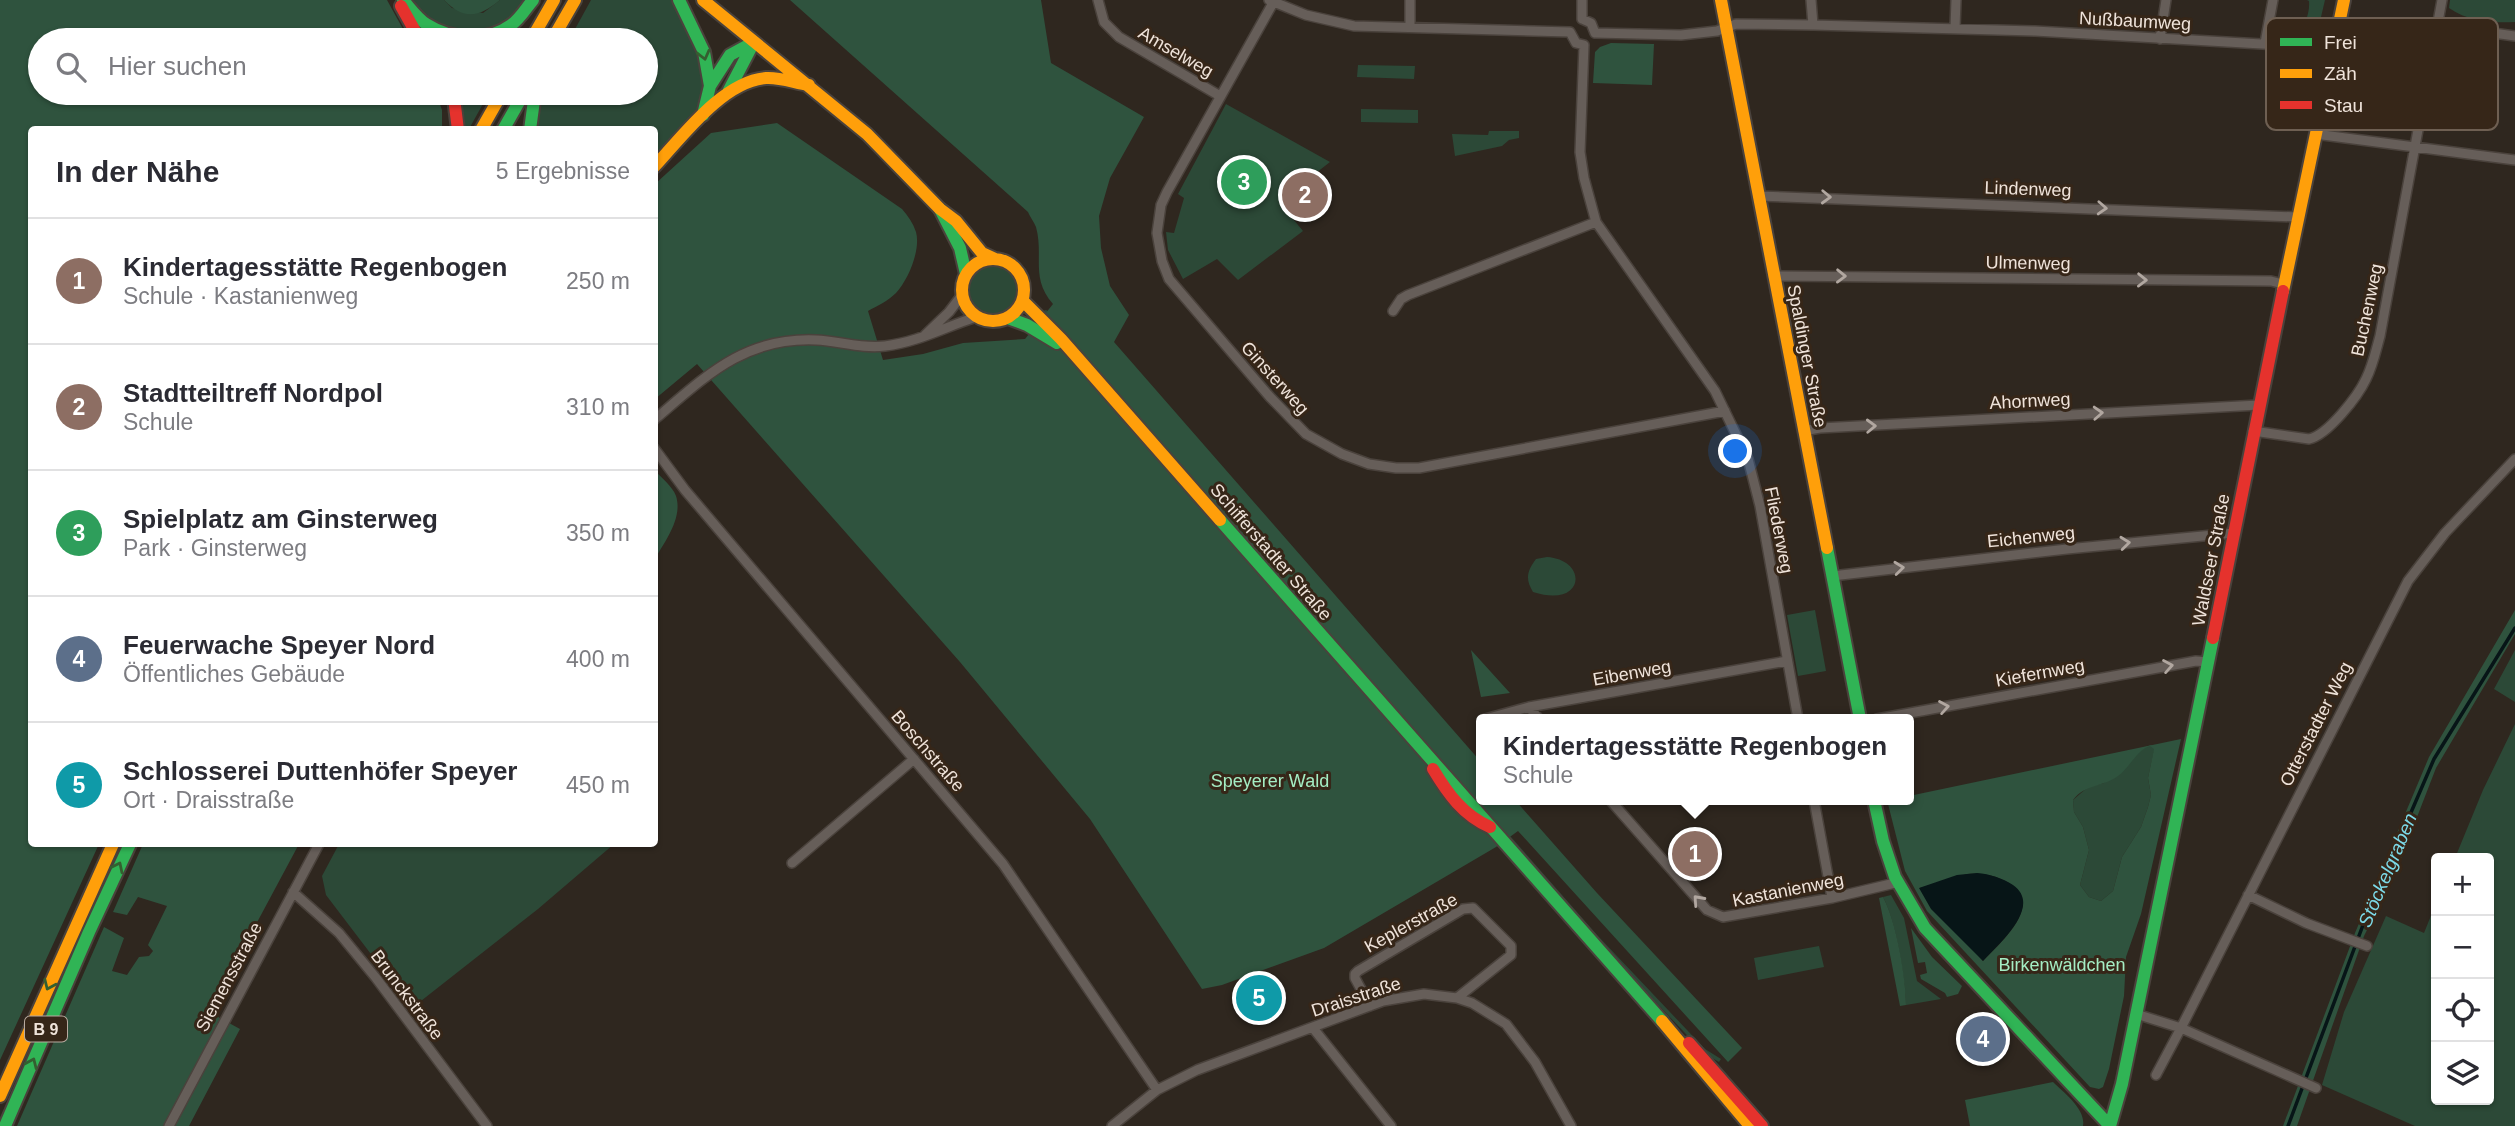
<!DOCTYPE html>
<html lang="de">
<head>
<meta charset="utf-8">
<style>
  :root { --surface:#fff; --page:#f2f2f3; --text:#2b2b33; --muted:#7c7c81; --line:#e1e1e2; --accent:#656061 }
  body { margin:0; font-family:Helvetica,sans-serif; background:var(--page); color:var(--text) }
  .controls { position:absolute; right:21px; bottom:21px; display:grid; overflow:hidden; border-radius:7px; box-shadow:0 2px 5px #0004 }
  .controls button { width:63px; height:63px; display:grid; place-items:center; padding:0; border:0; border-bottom:2px solid var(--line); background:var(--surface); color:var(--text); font:35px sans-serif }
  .you { position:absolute; left:1736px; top:452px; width:24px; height:24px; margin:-18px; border:5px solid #fff; border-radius:50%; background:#1a73e8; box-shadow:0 0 0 10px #1a73e833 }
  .badge { display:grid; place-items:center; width:46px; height:46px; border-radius:50%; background:var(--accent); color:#fff; font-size:23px; font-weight:700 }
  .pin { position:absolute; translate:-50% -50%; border:4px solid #fff; box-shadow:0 2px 7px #0006 }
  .popup { position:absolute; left:1476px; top:714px; width:438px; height:91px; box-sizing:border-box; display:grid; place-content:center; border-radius:7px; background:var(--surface); filter:drop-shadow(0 2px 5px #0005); font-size:23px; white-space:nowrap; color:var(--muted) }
  .popup b { font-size:26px; color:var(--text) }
  .popup::after { content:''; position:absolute; left:50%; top:100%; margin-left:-14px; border:14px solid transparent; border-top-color:var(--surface) }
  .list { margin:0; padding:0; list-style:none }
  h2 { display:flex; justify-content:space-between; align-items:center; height:91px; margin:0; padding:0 28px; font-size:30px }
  h2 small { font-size:23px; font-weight:400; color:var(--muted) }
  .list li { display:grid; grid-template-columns:46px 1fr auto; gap:21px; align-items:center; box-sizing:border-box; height:126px; padding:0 28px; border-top:2px solid var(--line) }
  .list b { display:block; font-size:26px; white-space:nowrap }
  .list p { margin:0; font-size:23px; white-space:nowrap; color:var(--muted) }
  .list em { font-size:23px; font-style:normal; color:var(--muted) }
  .icon { flex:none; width:38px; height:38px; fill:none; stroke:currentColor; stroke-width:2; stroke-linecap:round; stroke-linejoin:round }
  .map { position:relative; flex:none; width:2515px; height:1126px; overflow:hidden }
  .search { position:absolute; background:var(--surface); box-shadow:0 2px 5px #0004; left:28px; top:28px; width:630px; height:77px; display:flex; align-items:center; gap:18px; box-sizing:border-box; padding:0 24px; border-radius:38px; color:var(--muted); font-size:26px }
  .panel { position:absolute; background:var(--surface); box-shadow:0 2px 5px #0004; left:28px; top:126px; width:630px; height:721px; border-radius:7px }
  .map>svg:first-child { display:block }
  .green { fill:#2c4937 }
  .forest { fill:#2f533e; fill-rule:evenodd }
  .water { fill:#071517 }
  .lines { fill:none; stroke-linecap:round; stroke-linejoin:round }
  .stream { stroke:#071517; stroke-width:3.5 }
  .street-casing { stroke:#4a423c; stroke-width:12 }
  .fast-casing { stroke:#4a423c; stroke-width:16 }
  .slow-casing { stroke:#4a423c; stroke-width:16 }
  .jam-casing { stroke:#4a423c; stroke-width:16 }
  .street { stroke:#665e59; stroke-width:9 }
  .fast { stroke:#30b455; stroke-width:12 }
  .slow { stroke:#ff9f0a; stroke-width:12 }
  .jam { stroke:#e5322d; stroke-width:12 }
  .oneway { stroke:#345f30 }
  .oneway2 { stroke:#b1a7a0 }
  .labels { text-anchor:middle; stroke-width:6; stroke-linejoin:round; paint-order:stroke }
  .shield { fill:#362618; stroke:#b8aaa0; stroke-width:2 }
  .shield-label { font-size:16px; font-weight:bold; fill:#efe3da }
  .street-label { font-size:18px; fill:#efe3da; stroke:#362618 }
  .park-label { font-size:18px; fill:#a4edc4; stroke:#362618 }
  .water-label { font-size:19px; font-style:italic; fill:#7cdae8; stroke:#362618 }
  .key { fill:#362618; stroke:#6e5f52; stroke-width:2 }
  .key-label { font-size:19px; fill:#efe3da }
</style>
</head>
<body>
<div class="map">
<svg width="2515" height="1126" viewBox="0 0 2515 1126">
  <rect width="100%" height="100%" fill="#2f271f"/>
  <path class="green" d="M413 0H444L452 8 483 13 500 0H527C518 10 508 23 494 28 463 38 431 26 413 0Z
    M591 0H671L694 38 704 85 697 109 688 121 655 158 654 130H537L543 93H646V40H569Z
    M2307 0H2325L2317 34H2300C2305 22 2310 14 2309 1Z
    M2450 0H2515V22C2490 23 2470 22 2449 8Z
    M1358 65 1415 66 1414 79 1357 77Z
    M458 93H489L469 129H465L464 116Z
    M1226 104 1330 162 1279 202 1303 231 1238 280 1217 259 1183 279 1168 250 1166 232 1174 233 1184 198 1178 194Z
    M1361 109 1418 110V123L1361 122Z
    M1489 131H1519V138L1509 140 1502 146 1455 156 1452 134 1488 135Z
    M967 289a25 25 0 1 1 50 0a25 25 0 1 1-50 0Z
    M1046 310 1051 313 1598 936 1705 1049 1721 1059 1719 1062 1705 1054 1622 967 1040 312Z
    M1547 557C1589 560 1585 609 1533 592 1525 579 1527 571 1536 559Z
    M1815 610 1826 671 1798 676 1787 615Z
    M2515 650V702L2494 689Z
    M2515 724V1126H2415L2322 1085 2344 1012 2386 916 2424 933 2436 903V1100H2489V858H2455L2483 790Z
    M2151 745 2154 747V751L2148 778 2151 795 2148 807 2141 827 2122 857 2113 891 2101 901 2089 897 2080 885 2089 850 2083 827 2074 812 2073 800 2088 787 2104 783 2145 747Z
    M339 844H614L538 909 412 1008 326 895 322 876Z
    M1891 895 1904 918 1917 981 1941 999 1906 1005C1905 977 1896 921 1883 897Z
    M1819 946 1824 967 1758 980 1754 958Z"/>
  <path class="forest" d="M0 0H387L409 40H40V93H436L442 110V130H32V844H99L0 1060Z
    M444 0H500C479 17 465 21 444 0Z
    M790 0H1041L1051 63 1144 117 1110 178 1099 216 1101 248 1110 286 1129 315 1114 342 1481 762 1482 800H1515L1597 893 1742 1048 1728 1062 1518 831 1496 847 1324 948 1222 985 1202 989 1090 819 960 662 697 364 655 399V184L711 133 777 123 902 209C908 216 913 223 916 232 921 250 908 280 896 293 888 301 877 306 868 311L883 360 923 354 963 343 1025 339 1053 304C1030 278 1044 256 1036 227 1034 222 1030 217 1028 212Z
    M1611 43 1654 44 1652 85 1593 83 1595 52 1600 47Z
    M654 470C661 477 673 487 676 496 683 518 665 541 655 559Z
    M2515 610V634L2436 768 2395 874 2364 936 2297 1126H2283L2355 933 2429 757Z
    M1471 650 1510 693 1481 697Z
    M2181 739 2141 914 2126 957 2124 996 2109 1069 2103 1087 2099 1089 2090 1087 1927 911 1905 871 1887 800H1908L1909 796ZM2150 746 2154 749 2148 778 2151 795 2148 807 2141 827 2122 857 2113 891 2101 901 2089 897 2080 885 2089 850 2083 827 2074 812 2073 800C2085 784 2103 787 2118 776 2129 768 2138 749 2150 746ZM1967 874C1982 873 1995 875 2009 883 2045 904 2001 942 1983 961L1920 888Z
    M143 844H299L209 1012 240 1029 189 1126H17L104 927 124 938 112 971 127 975 139 957 149 956 153 951 148 945 167 906 138 897 127 915 113 912Z
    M1883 897C1896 920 1906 978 1906 1005L1900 1006 1879 898Z
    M1911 928 1932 957 1962 986 1958 994 1947 997 1945 993 1921 979 1920 975 1927 973 1925 962 1918 963Z
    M2053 1082C2064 1093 2086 1109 2083 1126H1970L1965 1100Z"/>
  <path class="water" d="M1977 873C1990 874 2002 878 2013 885 2043 906 1999 944 1983 961L1931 909 1919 888 1957 875Z"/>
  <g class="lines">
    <path class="stream" d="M2288 1126 2366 917 2434 759 2515 628"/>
    <defs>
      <path id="street" d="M1098 0 1104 22 1119 37 1220 96
        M1269 0 1306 15 1354 26 1570 32
        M1410 0V27
        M1582 0V19
        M1811 0 1813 25
        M1273 3 1167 192 1161 205 1157 233 1162 261 1169 279 1270 397 1306 434 1342 454 1369 464 1396 468H1419L1725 411
        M1582 19 1591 23 1595 33
        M2437 25 2515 36
        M1955 28 1956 0
        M1570 32 1576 43 1584 45
        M1595 33 1681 35 1717 31 1736 24 1813 25 2035 31 2333 48
        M2160 39 2166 0
        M2265 43 2273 0
        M1584 45 1580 152 1584 178 1596 222 1715 391 1748 459 1760 506 1798 719
        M2315 134 2515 160
        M1758 196 2297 217
        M1773 276 2271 281 2283 284
        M1393 311 1401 299 1408 295 1596 222
        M925 335 949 312 962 295
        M654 420C706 376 744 337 816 340 839 341 862 349 885 346 918 342 945 327 976 317
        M1803 431 1820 428 2259 405
        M2253 431 2309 439C2328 435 2358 396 2366 379 2373 365 2376 350 2380 336L2442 0
        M654 448 685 490 1003 864 1157 1090
        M1832 576 2067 549 2234 533
        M1529 707 1539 719
        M1485 719 1529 707 1787 661
        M1877 719 2196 661 2208 662
        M1610 800 1707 910 1723 917 1832 898 1895 883
        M1814 800 1832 898
        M792 863 914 759
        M293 892 339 933 376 978 487 1126
        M2248 895 2306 923 2367 946
        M1370 1006 1355 978V974L1358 971 1463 909 1473 908 1511 946V955L1457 998
        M2136 1014 2181 1028 2408 581 2445 533 2515 459
        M1313 1028 1391 1126
        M2156 1075 2181 1028 2316 1088
        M169 1126 319 844
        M1112 1126 1157 1090 1197 1070 1383 1001 1424 994 1457 998 1472 1003 1506 1024 1535 1062 1571 1126"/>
      <path id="fast" d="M403 0C410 8 417 18 426 24 451 40 486 43 511 25 520 19 526 8 533 0
        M679 0 704 52 710 86 703 115
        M710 86 730 55 754 42
        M729 90 754 42
        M503 130 524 93
        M530 130 535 93
        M940 209 960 248 966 274
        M1008 318 1027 325 1057 343
        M1220 520 1662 1021
        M1827 548 1860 719
        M1874 800 1883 841 1895 877 1925 928 2110 1126
        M5 1126 89 932 130 844
        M2110 1126 2122 1084 2213 638"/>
      <path id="slow" d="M703 0 867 134 940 209 956 221 982 253 995 259
        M1721 0 1827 548
        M531 40 554 0
        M552 40 575 0
        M481 130 502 93
        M654 167C682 137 723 81 766 78 780 77 795 83 809 85
        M962 290a31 31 0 1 1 62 0a31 31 0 1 1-62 0Z
        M2283 291 2344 0
        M1023 301 1061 339 1220 520
        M1662 1021 1750 1126
        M0 1096 113 844"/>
      <path id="jam" d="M401 6 420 40
        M451 93 454 98 458 130
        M2213 638 2283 291
        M1433 769C1448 794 1463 815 1490 827
        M1689 1043 1762 1126"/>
    </defs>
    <use href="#street" class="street-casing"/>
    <use href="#fast" class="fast-casing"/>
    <use href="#slow" class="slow-casing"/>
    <use href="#jam" class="jam-casing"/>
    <use href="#street" class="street"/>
    <use href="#fast" class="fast"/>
    <use href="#slow" class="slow"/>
    <use href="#jam" class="jam"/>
  </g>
  <defs><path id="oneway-chevron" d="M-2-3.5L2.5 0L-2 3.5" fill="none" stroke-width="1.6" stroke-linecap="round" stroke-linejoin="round" transform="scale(1.75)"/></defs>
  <g class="oneway">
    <use href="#oneway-chevron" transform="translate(704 55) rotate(76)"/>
    <use href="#oneway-chevron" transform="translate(118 867) rotate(-64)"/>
    <use href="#oneway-chevron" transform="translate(49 985) rotate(114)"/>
    <use href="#oneway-chevron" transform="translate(32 1063) rotate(-66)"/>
  </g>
  <g class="oneway2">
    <use href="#oneway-chevron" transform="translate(1826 197) rotate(2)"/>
    <use href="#oneway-chevron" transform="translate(2102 208) rotate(3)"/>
    <use href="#oneway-chevron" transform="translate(1841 276) rotate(1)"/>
    <use href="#oneway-chevron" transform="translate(2142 280) rotate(1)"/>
    <use href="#oneway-chevron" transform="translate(2098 413) rotate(-3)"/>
    <use href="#oneway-chevron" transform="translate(1871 426) rotate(-2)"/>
    <use href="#oneway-chevron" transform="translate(2125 543) rotate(-6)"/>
    <use href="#oneway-chevron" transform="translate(1899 568) rotate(-6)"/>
    <use href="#oneway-chevron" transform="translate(2168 666) rotate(-10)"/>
    <use href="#oneway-chevron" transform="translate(1944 707) rotate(-10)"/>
    <use href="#oneway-chevron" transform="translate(1698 900) rotate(-132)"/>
  </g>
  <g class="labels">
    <rect class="shield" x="25" y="1016.5" width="42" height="25" rx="5"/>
    <g class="shield-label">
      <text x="46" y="1035">B 9</text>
    </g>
    <g class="street-label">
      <text transform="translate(2135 21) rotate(3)" y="6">Nußbaumweg</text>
      <text transform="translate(1176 52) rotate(30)" y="6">Amselweg</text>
      <text transform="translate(2028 189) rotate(2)" y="6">Lindenweg</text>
      <text transform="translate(2028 263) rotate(1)" y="6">Ulmenweg</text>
      <text transform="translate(2367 310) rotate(-78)" y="6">Buchenweg</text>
      <text transform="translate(1807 356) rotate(79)" y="6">Spaldinger Straße</text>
      <text transform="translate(1275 378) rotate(48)" y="6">Ginsterweg</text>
      <text transform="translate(2030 401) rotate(-3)" y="6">Ahornweg</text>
      <text transform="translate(1779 530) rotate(79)" y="6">Fliederweg</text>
      <text transform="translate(2031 537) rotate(-6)" y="6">Eichenweg</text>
      <text transform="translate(1271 552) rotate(49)" y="6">Schifferstadter Straße</text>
      <text transform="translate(2211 560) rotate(-79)" y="6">Waldseer Straße</text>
      <text transform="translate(1632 673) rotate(-10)" y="6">Eibenweg</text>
      <text transform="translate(2040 673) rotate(-10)" y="6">Kiefernweg</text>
      <text transform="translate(2316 724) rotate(-63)" y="6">Otterstadter Weg</text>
      <text transform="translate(928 751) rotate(49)" y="6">Boschstraße</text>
      <text transform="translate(1788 890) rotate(-11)" y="6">Kastanienweg</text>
      <text transform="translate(1411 923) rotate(-29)" y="6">Keplerstraße</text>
      <text transform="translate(229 977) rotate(-62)" y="6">Siemensstraße</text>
      <text transform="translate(407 995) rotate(53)" y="6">Brunckstraße</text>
      <text transform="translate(1356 997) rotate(-18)" y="6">Draisstraße</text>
    </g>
    <g class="park-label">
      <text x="1270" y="787">Speyerer Wald</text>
      <text x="2062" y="971">Birkenwäldchen</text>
    </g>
    <g class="water-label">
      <text transform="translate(2387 870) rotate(-67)" y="7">Stöckelgraben</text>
    </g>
  </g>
  <rect x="2266" y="18" width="232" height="112" rx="10" class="key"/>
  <rect x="2280" y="38" width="32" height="8" fill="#30b455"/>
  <rect x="2280" y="69" width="32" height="9" fill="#ff9f0a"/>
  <rect x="2280" y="101" width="32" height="8" fill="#e5322d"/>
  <g class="key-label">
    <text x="2324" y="49">Frei</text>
    <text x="2324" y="80">Zäh</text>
    <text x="2324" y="112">Stau</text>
  </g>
</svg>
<div class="controls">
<button>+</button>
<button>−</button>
<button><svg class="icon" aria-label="locate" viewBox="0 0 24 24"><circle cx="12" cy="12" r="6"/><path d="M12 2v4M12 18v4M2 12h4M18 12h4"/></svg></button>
<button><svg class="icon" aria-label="layers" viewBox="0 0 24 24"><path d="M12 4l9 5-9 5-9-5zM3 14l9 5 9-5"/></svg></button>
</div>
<div class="you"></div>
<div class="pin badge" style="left:1695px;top:854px;background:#8d6e63">1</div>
<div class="popup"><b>Kindertagesstätte Regenbogen</b>Schule</div>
<div class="pin badge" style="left:1305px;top:195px;background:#8d6e63">2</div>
<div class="pin badge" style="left:1244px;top:182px;background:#2e9e5b">3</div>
<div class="pin badge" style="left:1983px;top:1039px;background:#5c6f8a">4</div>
<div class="pin badge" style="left:1259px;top:998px;background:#0f9aa8">5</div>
<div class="search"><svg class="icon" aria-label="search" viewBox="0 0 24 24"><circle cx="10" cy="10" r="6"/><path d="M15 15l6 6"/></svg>Hier suchen</div>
<section class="panel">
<h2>In der Nähe<small>5 Ergebnisse</small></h2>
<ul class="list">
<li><span class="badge" style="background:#8d6e63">1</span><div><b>Kindertagesstätte Regenbogen</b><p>Schule · Kastanienweg</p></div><em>250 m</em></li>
<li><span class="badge" style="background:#8d6e63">2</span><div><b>Stadtteiltreff Nordpol</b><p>Schule</p></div><em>310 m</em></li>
<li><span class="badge" style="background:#2e9e5b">3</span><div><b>Spielplatz am Ginsterweg</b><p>Park · Ginsterweg</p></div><em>350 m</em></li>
<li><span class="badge" style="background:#5c6f8a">4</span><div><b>Feuerwache Speyer Nord</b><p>Öffentliches Gebäude</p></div><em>400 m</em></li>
<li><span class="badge" style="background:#0f9aa8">5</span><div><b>Schlosserei Duttenhöfer Speyer</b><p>Ort · Draisstraße</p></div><em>450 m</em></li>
</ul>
</section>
</div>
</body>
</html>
